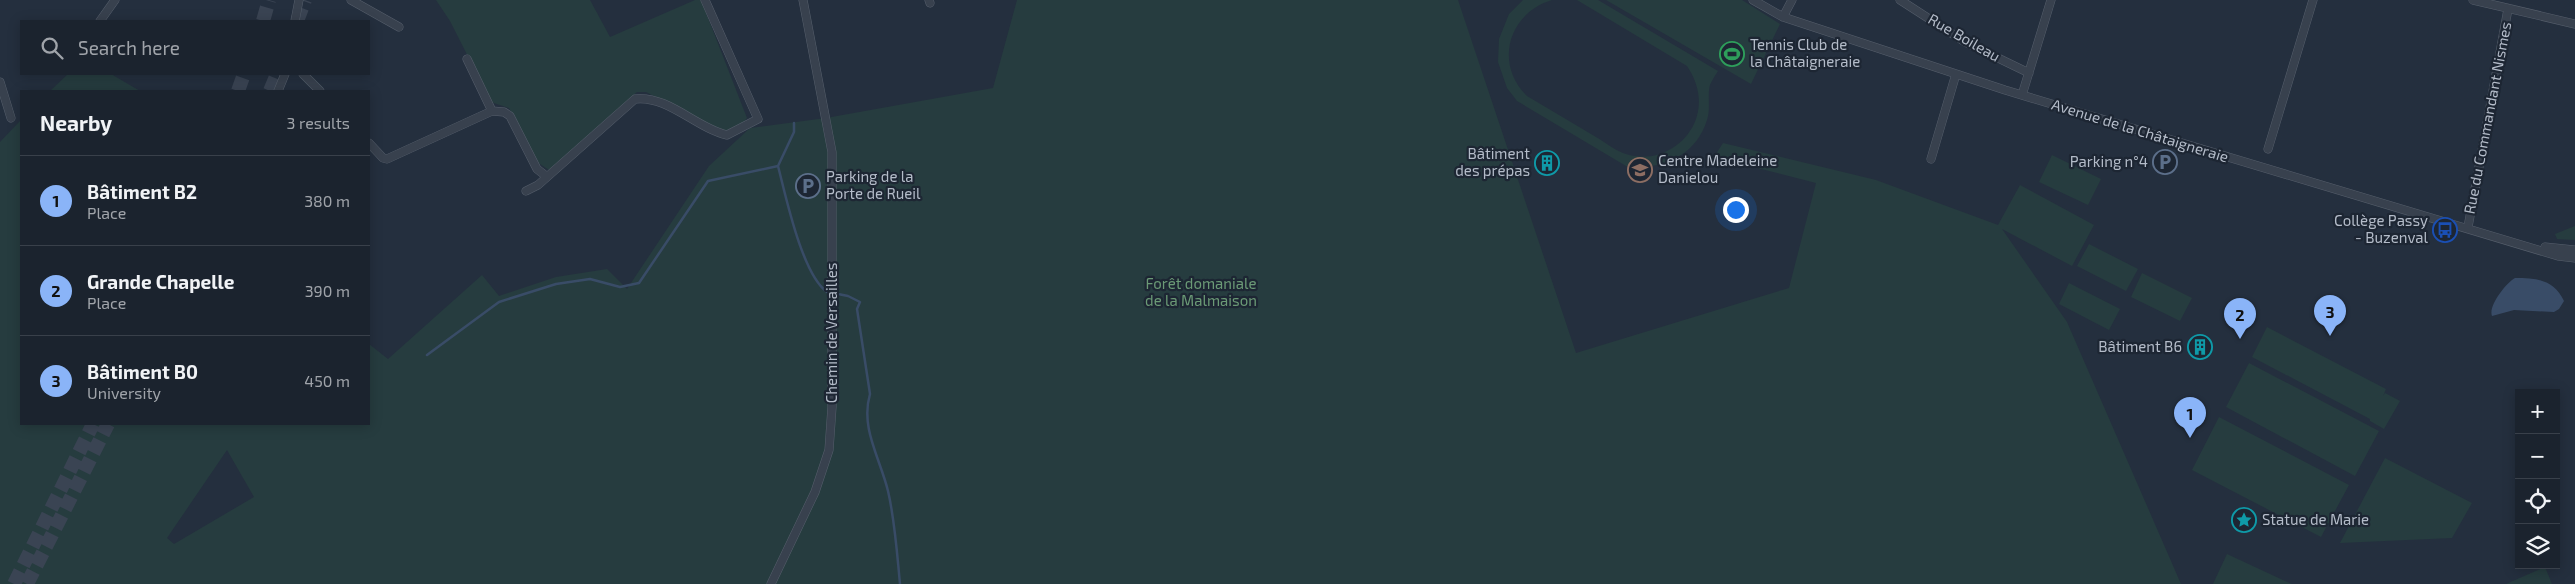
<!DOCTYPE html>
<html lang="en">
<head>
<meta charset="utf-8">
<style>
  :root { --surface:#1b232e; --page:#282f3a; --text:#f1f3f6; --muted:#a0a4aa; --line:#39404a; --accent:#8ab4f8 }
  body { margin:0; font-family:"Exo 2",sans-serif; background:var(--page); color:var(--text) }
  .controls { position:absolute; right:15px; bottom:15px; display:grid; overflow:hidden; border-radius:0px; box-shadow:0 2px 12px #0003 }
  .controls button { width:45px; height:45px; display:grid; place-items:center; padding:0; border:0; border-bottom:1px solid var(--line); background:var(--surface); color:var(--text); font:25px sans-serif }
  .you { position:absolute; left:1735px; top:209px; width:18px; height:18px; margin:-12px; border:4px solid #fff; border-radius:50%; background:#1a73e8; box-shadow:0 0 0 8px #1a73e833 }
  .badge { display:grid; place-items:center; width:32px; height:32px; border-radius:50%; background:var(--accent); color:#111; font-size:16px; font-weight:700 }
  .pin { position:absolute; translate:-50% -41px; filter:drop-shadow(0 1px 2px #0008) }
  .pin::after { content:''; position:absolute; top:26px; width:18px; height:15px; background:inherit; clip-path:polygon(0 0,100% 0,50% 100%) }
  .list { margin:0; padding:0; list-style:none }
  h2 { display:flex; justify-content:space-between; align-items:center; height:65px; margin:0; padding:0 20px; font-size:21px }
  h2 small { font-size:16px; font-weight:400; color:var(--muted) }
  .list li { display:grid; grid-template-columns:32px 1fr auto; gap:15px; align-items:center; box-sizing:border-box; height:90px; padding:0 20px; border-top:1px solid var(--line) }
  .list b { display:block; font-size:19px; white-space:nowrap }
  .list p { margin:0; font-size:16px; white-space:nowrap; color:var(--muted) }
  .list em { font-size:16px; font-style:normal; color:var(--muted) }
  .icon { flex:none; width:28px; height:28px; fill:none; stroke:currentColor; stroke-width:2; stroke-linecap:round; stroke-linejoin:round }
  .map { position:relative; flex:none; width:2575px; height:584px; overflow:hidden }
  .search { position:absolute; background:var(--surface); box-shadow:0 2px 12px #0003; left:20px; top:20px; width:350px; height:55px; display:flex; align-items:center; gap:12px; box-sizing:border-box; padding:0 18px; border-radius:0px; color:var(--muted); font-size:19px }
  .panel { position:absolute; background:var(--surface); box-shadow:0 2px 12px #0003; left:20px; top:90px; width:350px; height:335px; border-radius:0px }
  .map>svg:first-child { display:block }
  .green { fill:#263c3f; fill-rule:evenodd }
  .water { fill:#394c67 }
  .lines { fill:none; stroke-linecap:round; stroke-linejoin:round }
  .stream { stroke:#394c67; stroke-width:2.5 }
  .highway-tunnel { stroke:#3a4453; stroke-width:14; stroke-dasharray:14 7; stroke-linecap:butt }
  .street-casing { stroke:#565f6c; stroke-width:9 }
  .street { stroke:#38414e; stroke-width:8 }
  .labels { text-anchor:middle; stroke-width:4.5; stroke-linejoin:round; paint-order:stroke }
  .street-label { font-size:15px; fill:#b4bcc9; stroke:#1d2633 }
  .poi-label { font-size:15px; fill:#b4bcc9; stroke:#1d2633; text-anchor:start }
  .park-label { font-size:15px; fill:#6b9a76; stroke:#1d2633 }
</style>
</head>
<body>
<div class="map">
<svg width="2575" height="584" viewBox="0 0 2575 584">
  <rect width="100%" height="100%" fill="#242f3e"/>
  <path class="green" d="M436 0H590L610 37 695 0H701L747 118 738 129 728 135 646 92H637L549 170 537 162 509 108 491 102 450 21Z
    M1017 0H1458L1576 353 1789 288 1816 183 1714 157 1723 143 1876 180 1998 225 2020 185 2094 225 2072 266 2002 229 2067 322 2181 584H0V142L21 120V424H369V344L388 359 482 275 499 296 556 277 607 269 627 289 709 166 750 128 826 118 993 88ZM227 450 254 497 174 544 167 538Z
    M1523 0H1552C1508 13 1494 64 1527 96 1550 110 1573 123 1596 137 1606 143 1616 151 1626 154 1653 163 1682 149 1694 124 1703 104 1699 84 1687 66L1577 0H1598L1718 71C1715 76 1712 80 1710 85 1707 95 1711 109 1707 120 1696 156 1661 171 1626 166L1517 101 1507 88 1498 62 1499 39 1509 14Z
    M1606 0H1742L1780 24 1751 84Z
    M68 74H111L140 91H50Z
    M2052 155 2101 179 2088 205 2039 182Z
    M2575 226V240L2557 239 2555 234Z
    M2089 244 2138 269 2126 291 2077 266Z
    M2142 273 2192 298 2180 321 2131 297Z
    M2069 283 2120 309 2109 330 2059 304Z
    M2267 327 2386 389 2383 396 2385 393 2400 401 2384 429 2370 421V419L2252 357Z
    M2249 363 2379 431 2355 476 2226 407Z
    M2219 417 2349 485 2321 537 2192 470Z
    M2385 458 2472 503 2452 538 2340 543Z
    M2227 554 2285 581 2292 584H2213Z
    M2545 567 2552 584H2506Z"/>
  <path class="water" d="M2515 278C2536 278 2554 279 2564 301L2559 309 2554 312 2514 310 2492 316C2488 306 2506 283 2515 278Z"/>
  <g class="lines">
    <path class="stream" d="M794 123V132L778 166C786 197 802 274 827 292
      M838 294 848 296 860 302 857 309 870 394C860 428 880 458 888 491 895 521 897 553 900 584
      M427 355 499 302 556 284 590 279 620 287 639 283 708 181 778 166"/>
    <path class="highway-tunnel" d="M263 21 269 0
      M297 21 305 0
      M238 91 244 74
      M270 91 277 74
      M14 584 93 424
      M27 584 108 424"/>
    <defs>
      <path id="street" d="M351 0 399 27
        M929 0 930 3
        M1753 0 1783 17 2005 90 2558 256 2575 258
        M1900 0 1965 42 2029 73
        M2473 0 2575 24
        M1783 17 1792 0
        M100 21 115 0
        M295 21 299 0
        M467 59 492 111
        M303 74 320 91
        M0 82 11 118
        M278 91 285 74
        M2022 95 2051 0
        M369 143 383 158 387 159 492 111 504 112 510 116 537 169 546 176
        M2268 149 2313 0
        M1931 159 1956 74
        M526 191 538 185 635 99C668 95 696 128 727 135L758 119 705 0
        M2468 227 2508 9
        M2545 247 2575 250
        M771 584 815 492 829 450 832 407V152L803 0"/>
    </defs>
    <use href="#street" class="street-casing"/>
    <use href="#street" class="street"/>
  </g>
  <defs>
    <symbol id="stadium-ring" viewBox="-11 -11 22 22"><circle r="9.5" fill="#1d2633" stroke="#2e9e5b" stroke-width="1.5"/><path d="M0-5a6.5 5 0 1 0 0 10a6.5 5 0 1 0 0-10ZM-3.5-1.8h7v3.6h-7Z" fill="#2e9e5b"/></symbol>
    <symbol id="parking-ring" viewBox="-11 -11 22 22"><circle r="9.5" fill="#1d2633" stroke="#5c6f8a" stroke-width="1.5"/><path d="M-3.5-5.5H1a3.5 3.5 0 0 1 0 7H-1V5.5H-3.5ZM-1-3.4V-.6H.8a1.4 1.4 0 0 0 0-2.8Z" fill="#5c6f8a"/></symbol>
    <symbol id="building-ring" viewBox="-11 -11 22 22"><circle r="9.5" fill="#1d2633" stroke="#0f9aa8" stroke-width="1.5"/><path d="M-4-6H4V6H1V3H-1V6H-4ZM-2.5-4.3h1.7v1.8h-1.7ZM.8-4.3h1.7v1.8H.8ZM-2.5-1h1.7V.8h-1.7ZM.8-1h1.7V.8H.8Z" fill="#0f9aa8"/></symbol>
    <symbol id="school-ring" viewBox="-11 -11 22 22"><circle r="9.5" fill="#1d2633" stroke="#8d6e63" stroke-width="1.5"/><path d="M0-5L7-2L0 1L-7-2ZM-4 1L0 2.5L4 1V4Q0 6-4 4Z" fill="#8d6e63"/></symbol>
    <symbol id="bus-ring" viewBox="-11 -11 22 22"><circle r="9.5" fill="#1d2633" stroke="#1a4fb4" stroke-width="1.5"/><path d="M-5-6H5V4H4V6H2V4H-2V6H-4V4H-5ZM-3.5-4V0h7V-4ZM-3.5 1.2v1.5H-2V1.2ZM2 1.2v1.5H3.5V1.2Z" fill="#1a4fb4"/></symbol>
    <symbol id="sight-ring" viewBox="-11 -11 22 22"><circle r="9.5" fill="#1d2633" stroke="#0f9aa8" stroke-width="1.5"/><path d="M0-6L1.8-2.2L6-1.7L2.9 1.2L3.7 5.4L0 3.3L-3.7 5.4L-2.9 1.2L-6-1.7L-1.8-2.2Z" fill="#0f9aa8"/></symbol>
  </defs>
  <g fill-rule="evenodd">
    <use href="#stadium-ring" x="1718" y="40" width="28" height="28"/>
    <use href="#parking-ring" x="2151" y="148" width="28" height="28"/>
    <use href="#building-ring" x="1533" y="149" width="28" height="28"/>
    <use href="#school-ring" x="1626" y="156" width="28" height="28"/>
    <use href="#parking-ring" x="794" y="172" width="28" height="28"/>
    <use href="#bus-ring" x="2431" y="216" width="28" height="28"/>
    <use href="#building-ring" x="2186" y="333" width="28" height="28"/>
    <use href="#sight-ring" x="2230" y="506" width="28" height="28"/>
  </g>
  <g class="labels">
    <g class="street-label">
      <text transform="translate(1964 38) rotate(30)" y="5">Rue Boileau</text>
      <text transform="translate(2488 118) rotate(-79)" y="5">Rue du Commandant Nismes</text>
      <text transform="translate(2140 131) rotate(17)" y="5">Avenue de la Châtaigneraie</text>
      <text transform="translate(832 333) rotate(-90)" y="5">Chemin de Versailles</text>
    </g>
    <g class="poi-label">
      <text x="1750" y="50">Tennis Club de<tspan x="1750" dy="17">la Châtaigneraie</tspan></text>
      <text x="1530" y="159" text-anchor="end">Bâtiment<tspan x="1530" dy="17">des prépas</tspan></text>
      <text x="1658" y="166">Centre Madeleine<tspan x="1658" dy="17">Danielou</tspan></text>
      <text x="2148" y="167" text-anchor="end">Parking n°4</text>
      <text x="826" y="182">Parking de la<tspan x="826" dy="17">Porte de Rueil</tspan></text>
      <text x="2428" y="226" text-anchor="end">Collège Passy<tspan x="2428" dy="17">- Buzenval</tspan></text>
      <text x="2182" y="352" text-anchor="end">Bâtiment B6</text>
      <text x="2262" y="525">Statue de Marie</text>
    </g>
    <g class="park-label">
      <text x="1201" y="289">Forêt domaniale<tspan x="1201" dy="17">de la Malmaison</tspan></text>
    </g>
  </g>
</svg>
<div class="controls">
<button>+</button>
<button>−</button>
<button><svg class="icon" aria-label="locate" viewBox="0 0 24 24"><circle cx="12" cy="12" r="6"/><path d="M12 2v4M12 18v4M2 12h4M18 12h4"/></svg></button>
<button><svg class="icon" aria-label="layers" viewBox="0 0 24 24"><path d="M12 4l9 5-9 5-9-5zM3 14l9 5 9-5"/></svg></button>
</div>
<div class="you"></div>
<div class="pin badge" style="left:2190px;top:438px">1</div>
<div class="pin badge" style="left:2240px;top:339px">2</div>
<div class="pin badge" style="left:2330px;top:336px">3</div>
<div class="search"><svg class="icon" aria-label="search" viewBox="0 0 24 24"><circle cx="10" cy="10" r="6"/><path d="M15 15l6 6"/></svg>Search here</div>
<section class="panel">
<h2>Nearby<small>3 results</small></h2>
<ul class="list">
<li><span class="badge">1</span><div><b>Bâtiment B2</b><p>Place</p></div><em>380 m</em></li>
<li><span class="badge">2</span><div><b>Grande Chapelle</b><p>Place</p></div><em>390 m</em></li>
<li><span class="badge">3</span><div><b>Bâtiment B0</b><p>University</p></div><em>450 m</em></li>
</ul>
</section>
</div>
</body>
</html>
